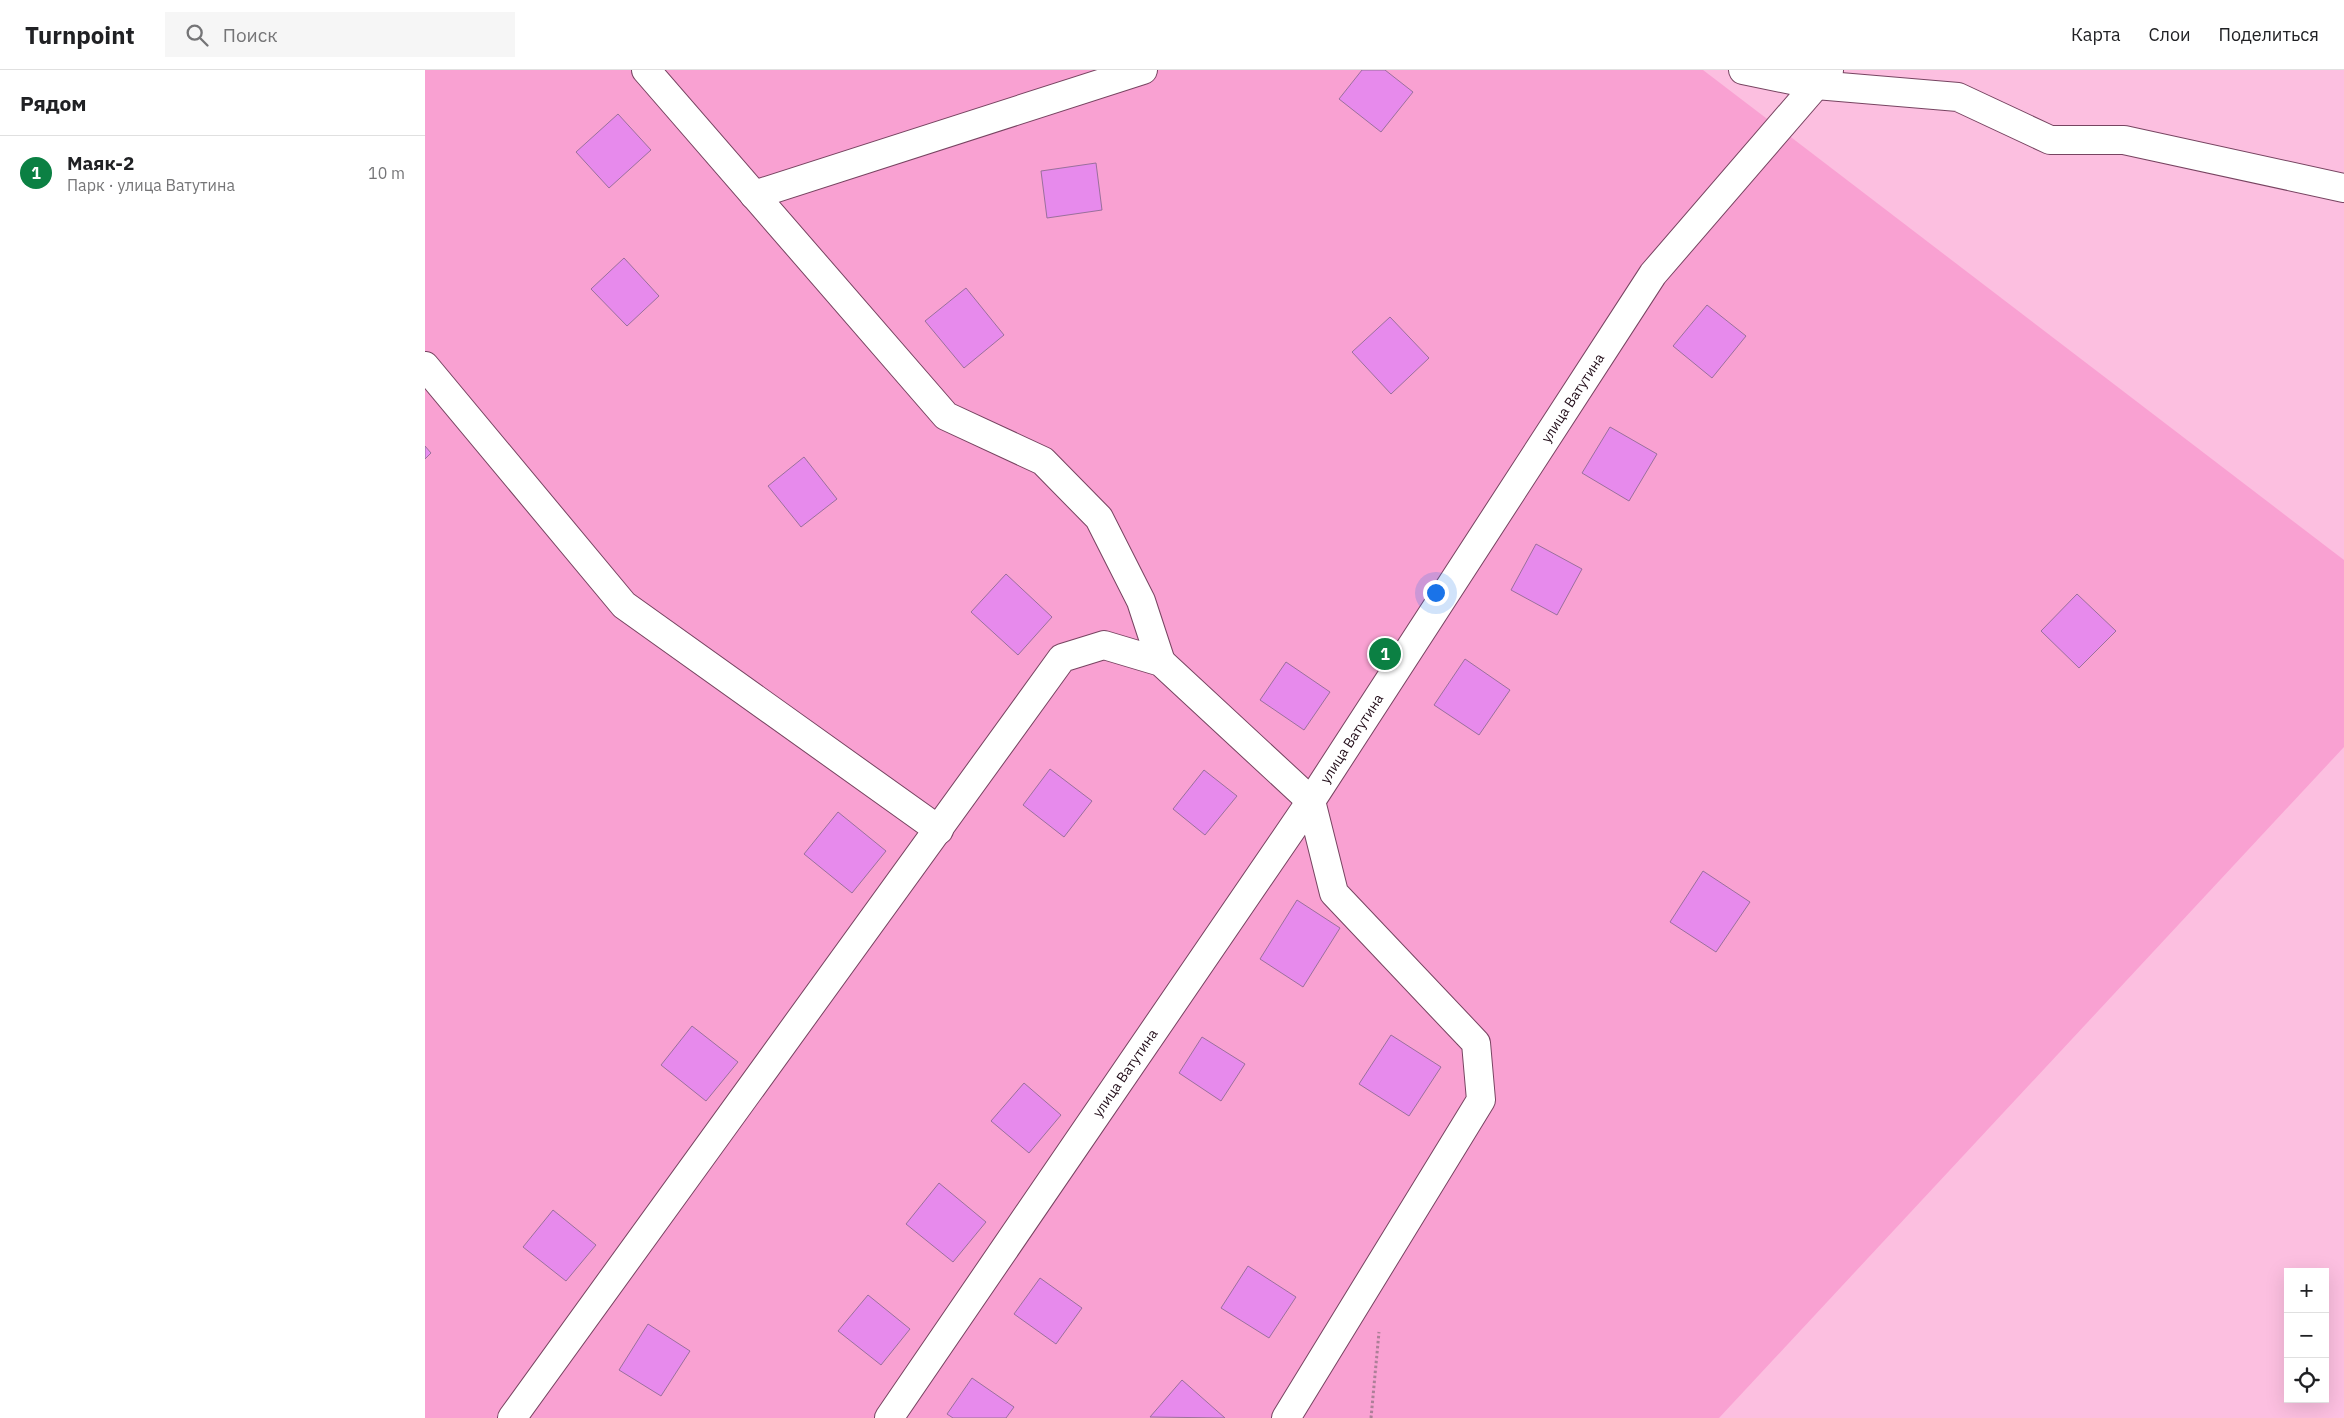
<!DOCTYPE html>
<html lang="ru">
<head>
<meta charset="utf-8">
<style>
  :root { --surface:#fff; --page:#f6f6f6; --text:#202124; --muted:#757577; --line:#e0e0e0; --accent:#0b8043 }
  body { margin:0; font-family:"IBM Plex Sans",sans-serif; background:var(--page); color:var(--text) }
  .controls { position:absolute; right:15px; bottom:15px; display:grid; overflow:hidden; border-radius:0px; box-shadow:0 5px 20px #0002 }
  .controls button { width:45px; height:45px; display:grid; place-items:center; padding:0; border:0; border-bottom:1px solid var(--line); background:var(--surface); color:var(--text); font:25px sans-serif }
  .you { position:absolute; left:1010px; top:522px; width:18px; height:18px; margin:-12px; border:4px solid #fff; border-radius:50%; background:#1a73e8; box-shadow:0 0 0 8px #1a73e833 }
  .badge { display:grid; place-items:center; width:32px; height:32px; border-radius:50%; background:var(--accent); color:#fff; font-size:16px; font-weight:700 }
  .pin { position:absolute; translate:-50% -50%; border:2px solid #fff; box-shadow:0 1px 5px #0006 }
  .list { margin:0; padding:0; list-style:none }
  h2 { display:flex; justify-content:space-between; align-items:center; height:65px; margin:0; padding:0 20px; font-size:21px }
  h2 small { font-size:16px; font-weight:400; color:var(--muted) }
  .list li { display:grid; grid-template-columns:32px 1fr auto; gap:15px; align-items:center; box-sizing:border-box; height:75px; padding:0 20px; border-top:1px solid var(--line) }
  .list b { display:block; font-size:19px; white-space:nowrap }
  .list p { margin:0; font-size:16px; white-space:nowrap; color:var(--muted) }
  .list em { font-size:16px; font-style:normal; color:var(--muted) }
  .icon { flex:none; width:28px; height:28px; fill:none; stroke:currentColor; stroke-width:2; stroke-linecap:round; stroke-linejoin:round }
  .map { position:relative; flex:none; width:1919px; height:1348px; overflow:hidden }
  header { display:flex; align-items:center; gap:30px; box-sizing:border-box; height:70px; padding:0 25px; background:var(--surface); border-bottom:1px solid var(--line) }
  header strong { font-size:24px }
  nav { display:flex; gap:28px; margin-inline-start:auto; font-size:18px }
  .search { width:350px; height:45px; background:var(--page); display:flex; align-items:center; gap:12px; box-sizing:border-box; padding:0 18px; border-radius:0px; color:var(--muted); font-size:19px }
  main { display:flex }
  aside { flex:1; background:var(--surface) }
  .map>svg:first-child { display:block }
  .green { fill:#f9a1d2 }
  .building { fill:#e78aec; stroke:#9a709c }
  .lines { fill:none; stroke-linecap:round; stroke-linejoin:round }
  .street-casing { stroke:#774461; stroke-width:30 }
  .path { stroke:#ad7f98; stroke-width:3; stroke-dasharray:2.5 2.5; stroke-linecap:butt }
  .street { stroke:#fff; stroke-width:28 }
  .labels { text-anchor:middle; stroke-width:4; stroke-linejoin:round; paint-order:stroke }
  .street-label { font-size:14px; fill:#230e1a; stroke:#fbd5e9 }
</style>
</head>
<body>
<header>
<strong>Turnpoint</strong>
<div class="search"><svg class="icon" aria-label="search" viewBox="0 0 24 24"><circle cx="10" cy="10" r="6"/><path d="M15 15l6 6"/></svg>Поиск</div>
<nav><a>Карта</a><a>Слои</a><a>Поделиться</a></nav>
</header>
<main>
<aside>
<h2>Рядом<small></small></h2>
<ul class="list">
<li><span class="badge">1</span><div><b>Маяк-2</b><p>Парк · улица Ватутина</p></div><em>10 m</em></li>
</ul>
</aside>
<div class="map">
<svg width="1919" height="1348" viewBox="0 0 1919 1348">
  <rect width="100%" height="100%" fill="#fcbfe0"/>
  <path class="green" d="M0 0H1278L1919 490V677L1294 1348H0Z"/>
  <path class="building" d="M937 0H960L988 22 956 62 914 29Z
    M193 44 226 80 184 118 151 82Z
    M671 93 677 140 622 148 616 101Z
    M199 188 234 226 202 256 166 219Z
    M541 218 579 265 539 298 500 251Z
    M1282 235 1321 266 1287 308 1248 276Z
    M965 247 1004 288 966 324 927 282Z
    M1185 357 1232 384 1204 431 1157 403Z
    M0 376 6 383 0 389Z
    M379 387 412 429 376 457 343 416Z
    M1111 474 1157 499 1132 545 1086 520Z
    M581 504 627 547 593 585 546 542Z
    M1652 524 1691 561 1654 598 1616 561Z
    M1040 589 1085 620 1054 665 1009 635Z
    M861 592 905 622 879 660 835 630Z
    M625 699 667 731 639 767 598 735Z
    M779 700 812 726 780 765 748 739Z
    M413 742 461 781 427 823 379 784Z
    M1278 801 1325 832 1291 882 1245 852Z
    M872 830 915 858 878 917 835 889Z
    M267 956 313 992 281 1031 236 995Z
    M966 965 1016 997 984 1046 934 1014Z
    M777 967 820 994 796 1031 754 1003Z
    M599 1013 636 1045 604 1083 566 1051Z
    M514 1113 561 1152 528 1192 481 1154Z
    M128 1140 171 1175 141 1211 98 1177Z
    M823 1196 871 1227 844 1268 796 1238Z
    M615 1208 657 1238 631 1274 589 1244Z
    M443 1225 485 1259 456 1295 413 1261Z
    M223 1254 265 1281 236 1326 194 1300Z
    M547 1308 589 1337 581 1348H528L522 1344Z
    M757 1310 800 1348 725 1347Z"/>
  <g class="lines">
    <defs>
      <g id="street">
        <path d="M221 0 521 346 618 391 674 448 716 531 736 592"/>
        <path d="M1318 0 1391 15 1533 27 1625 70H1699L1919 118"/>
        <path d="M329 125 718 0"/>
        <path d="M0 296 199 535 514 760"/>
        <path d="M87 1348 637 588 679 575 736 592 886 731 909 823 1051 973 1056 1030 861 1348"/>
        <path id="s1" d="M464 1348 886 731 1228 204 1404 0"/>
      </g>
    </defs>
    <use href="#street" class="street-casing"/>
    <path class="path" d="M946 1348 954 1262"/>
    <use href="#street" class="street"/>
  </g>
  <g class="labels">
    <g class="street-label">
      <text dy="5" stroke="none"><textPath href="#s1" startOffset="1228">улица Ватутина</textPath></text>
      <text dy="5" stroke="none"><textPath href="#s1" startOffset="822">улица Ватутина</textPath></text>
      <text dy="5" stroke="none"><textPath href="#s1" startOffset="418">улица Ватутина</textPath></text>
    </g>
  </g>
</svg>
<div class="controls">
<button>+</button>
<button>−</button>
<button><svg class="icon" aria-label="locate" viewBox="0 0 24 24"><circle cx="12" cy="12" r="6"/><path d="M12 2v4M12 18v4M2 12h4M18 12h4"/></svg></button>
</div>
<div class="you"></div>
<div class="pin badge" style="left:960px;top:584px">1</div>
</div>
</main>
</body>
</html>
